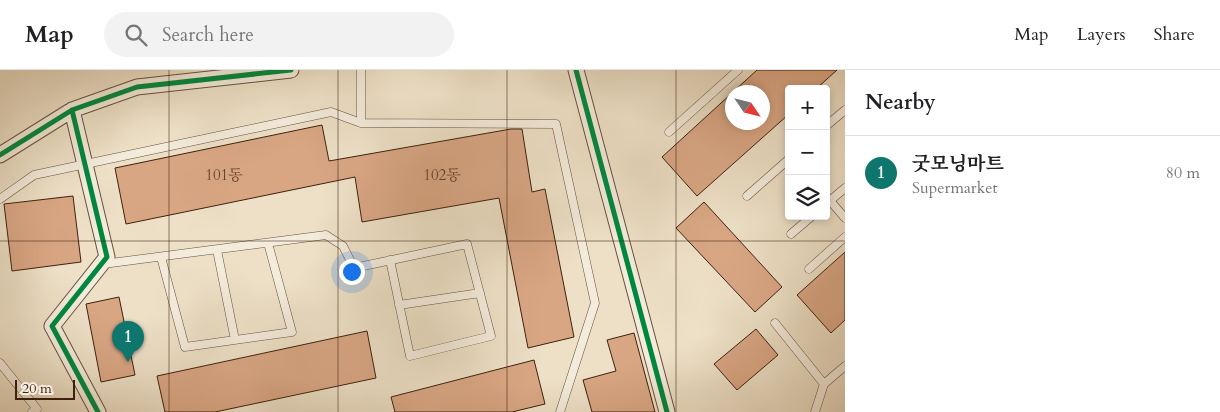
<!DOCTYPE html>
<html lang="en">
<head>
<meta charset="utf-8">
<style>
  :root { --surface:#fff; --page:#f2f2f2; --text:#202124; --muted:#757577; --line:#e0e0e0; --accent:#0f766e }
  body { margin:0; font-family:Cardo,"Noto Serif KR",serif; background:var(--page); color:var(--text) }
  .controls { position:absolute; right:15px; top:15px; display:grid; overflow:hidden; border-radius:5px; box-shadow:0 2px 8px #0003 }
  .controls button { width:45px; height:45px; display:grid; place-items:center; padding:0; border:0; border-bottom:1px solid var(--line); background:var(--surface); color:var(--text); font:25px sans-serif }
  .compass { position:absolute; left:725px; top:15px; width:45px; height:45px; border-radius:50%; background:var(--surface); box-shadow:0 2px 8px #0003; rotate:125deg }
  .scale { position:absolute; left:15px; bottom:12px; width:60px; box-sizing:border-box; padding-left:5px; border:2px solid #3d210e; border-top:0; font-size:14px; line-height:18px; white-space:nowrap; color:#3d210e; -webkit-text-stroke:4px #f3ebdb; paint-order:stroke }
  .you { position:absolute; left:351px; top:201px; width:18px; height:18px; margin:-12px; border:4px solid #fff; border-radius:50%; background:#1a73e8; box-shadow:0 0 0 8px #1a73e833 }
  .badge { display:grid; place-items:center; width:32px; height:32px; border-radius:50%; background:var(--accent); color:#fff; font-size:16px; font-weight:700 }
  .pin { position:absolute; translate:-50% -41px; filter:drop-shadow(0 1px 2px #0008) }
  .pin::after { content:''; position:absolute; top:26px; width:18px; height:15px; background:inherit; clip-path:polygon(0 0,100% 0,50% 100%) }
  .list { margin:0; padding:0; list-style:none }
  h2 { display:flex; justify-content:space-between; align-items:center; height:65px; margin:0; padding:0 20px; font-size:21px }
  h2 small { font-size:16px; font-weight:400; color:var(--muted) }
  .list li { display:grid; grid-template-columns:32px 1fr auto; gap:15px; align-items:center; box-sizing:border-box; height:75px; padding:0 20px; border-top:1px solid var(--line) }
  .list b { display:block; font-size:19px; white-space:nowrap }
  .list p { margin:0; font-size:16px; white-space:nowrap; color:var(--muted) }
  .list em { font-size:16px; font-style:normal; color:var(--muted) }
  .icon { flex:none; width:28px; height:28px; fill:none; stroke:currentColor; stroke-width:2; stroke-linecap:round; stroke-linejoin:round }
  .map { position:relative; flex:none; width:845px; height:342px; overflow:hidden }
  header { display:flex; align-items:center; gap:30px; box-sizing:border-box; height:70px; padding:0 25px; background:var(--surface); border-bottom:1px solid var(--line) }
  header strong { font-size:24px }
  nav { display:flex; gap:28px; margin-inline-start:auto; font-size:18px }
  .search { width:350px; height:45px; background:var(--page); display:flex; align-items:center; gap:12px; box-sizing:border-box; padding:0 18px; border-radius:28px; color:var(--muted); font-size:19px }
  main { display:flex }
  aside { flex:1; background:var(--surface) }
  .map>svg:first-child { display:block }
  .building { fill:#d9a684; stroke:#3d210e }
  .lines { fill:none; stroke-linecap:round; stroke-linejoin:round }
  .service-casing { stroke:#69513c; stroke-width:9 }
  .minor-casing { stroke:#69513c; stroke-width:17 }
  .service { stroke:#f3ebdb; stroke-width:8 }
  .minor { stroke:#f3ebdb; stroke-width:15 }
  .cycleway-casing { stroke:#f3ebdb; stroke-width:8 }
  .cycleway { stroke:#00873e; stroke-width:5 }
  .grid { fill:none; stroke:#3d210e; stroke-width:1; stroke-opacity:0.55 }
  .labels { text-anchor:middle; stroke-width:4.5; stroke-linejoin:round; paint-order:stroke }
  .number-label { font-size:15px; fill:#64422c }
</style>
</head>
<body>
<header>
<strong>Map</strong>
<div class="search"><svg class="icon" aria-label="search" viewBox="0 0 24 24"><circle cx="10" cy="10" r="6"/><path d="M15 15l6 6"/></svg>Search here</div>
<nav><a>Map</a><a>Layers</a><a>Share</a></nav>
</header>
<main>
<div class="map">
<svg width="845" height="342" viewBox="0 0 845 342">
  <rect width="100%" height="100%" fill="#ede0c7"/>
  <filter id="stains"><feTurbulence type="fractalNoise" baseFrequency=".004" numOctaves="4"/><feColorMatrix values="0 0 0 0 .2 0 0 0 0 .09 0 0 0 0 .02 0 0 0 .5 -.17"/></filter>
  <radialGradient id="worn" r=".72"><stop offset=".6" stop-color="#630" stop-opacity="0"/><stop offset="1" stop-color="#630" stop-opacity=".3"/></radialGradient>
  <path class="building" d="M757 0H837L816 19H789V44L697 126 662 87 732 23V52H762V22H733Z
    M322 55 329 91 511 59H522L532 122 545 119 574 267 528 278 499 128 362 152 355 107 126 154 115 98Z
    M73 126 81 192 12 201 4 134Z
    M704 132 782 217 755 242 676 158Z
    M845 182V250L831 263 797 225Z
    M119 227 135 305 101 312 86 234Z
    M756 259 778 285 737 320 714 294Z
    M367 261 376 308 215 342H165L157 306Z
    M634 263 655 342H592L583 310 616 301 607 270Z
    M534 290 545 334 512 342H395L391 327Z"/>
  <g class="lines">
    <defs>
      <path id="service" d="M361 53V0
        M826 56 845 40
        M669 62 738 0
        M747 126 789 89
        M826 126 845 148
        M0 129 34 105 331 42 361 53 556 54 595 233 560 342
        M826 134 845 118
        M791 164 812 146
        M217 180 235 270
        M161 187 185 277 292 262 268 173
        M103 194 326 165 343 176 354 198 467 174 491 266 410 286 390 190
        M809 199 845 167
        M399 235 480 223
        M775 253 824 314 815 342
        M0 293 37 339 32 342
        M824 314 845 296"/>
      <path id="minor" d="M576 0 667 342
        M72 40 107 187 52 256 98 342
        M0 85 72 40 137 17 291 0"/>
    </defs>
    <use href="#service" class="service-casing"/>
    <use href="#minor" class="minor-casing"/>
    <use href="#service" class="service"/>
    <use href="#minor" class="minor"/>
    <defs>
      <path id="cycleway" d="M576 0 667 342
        M72 40 107 187 52 256 98 342
        M0 85 72 40 137 17 291 0"/>
    </defs>
    <use href="#cycleway" class="cycleway-casing"/>
    <use href="#cycleway" class="cycleway"/>
  </g>
  <path class="grid" d="M169 0V342M338 0V342M507 0V342M676 0V342M0 171H845"/>
  <g class="labels">
    <g class="number-label">
      <text x="224" y="110">101동</text>
      <text x="442" y="110">102동</text>
    </g>
  </g>
  <rect width="100%" height="100%" filter="url(#stains)"/>
  <rect width="100%" height="100%" fill="url(#worn)"/>
</svg>
<div class="controls">
<button>+</button>
<button>−</button>
<button><svg class="icon" aria-label="layers" viewBox="0 0 24 24"><path d="M12 4l9 5-9 5-9-5zM3 14l9 5 9-5"/></svg></button>
</div>
<svg class="compass" viewBox="-18 -18 36 36"><path d="M0-13l5 13h-10z" fill="#e53935"/><path d="M0 13l5-13h-10z" fill="#757577"/></svg>
<div class="scale">20 m</div>
<div class="you"></div>
<div class="pin badge" style="left:128px;top:292px">1</div>
</div>
<aside>
<h2>Nearby<small></small></h2>
<ul class="list">
<li><span class="badge">1</span><div><b>굿모닝마트</b><p>Supermarket</p></div><em>80 m</em></li>
</ul>
</aside>
</main>
</body>
</html>
